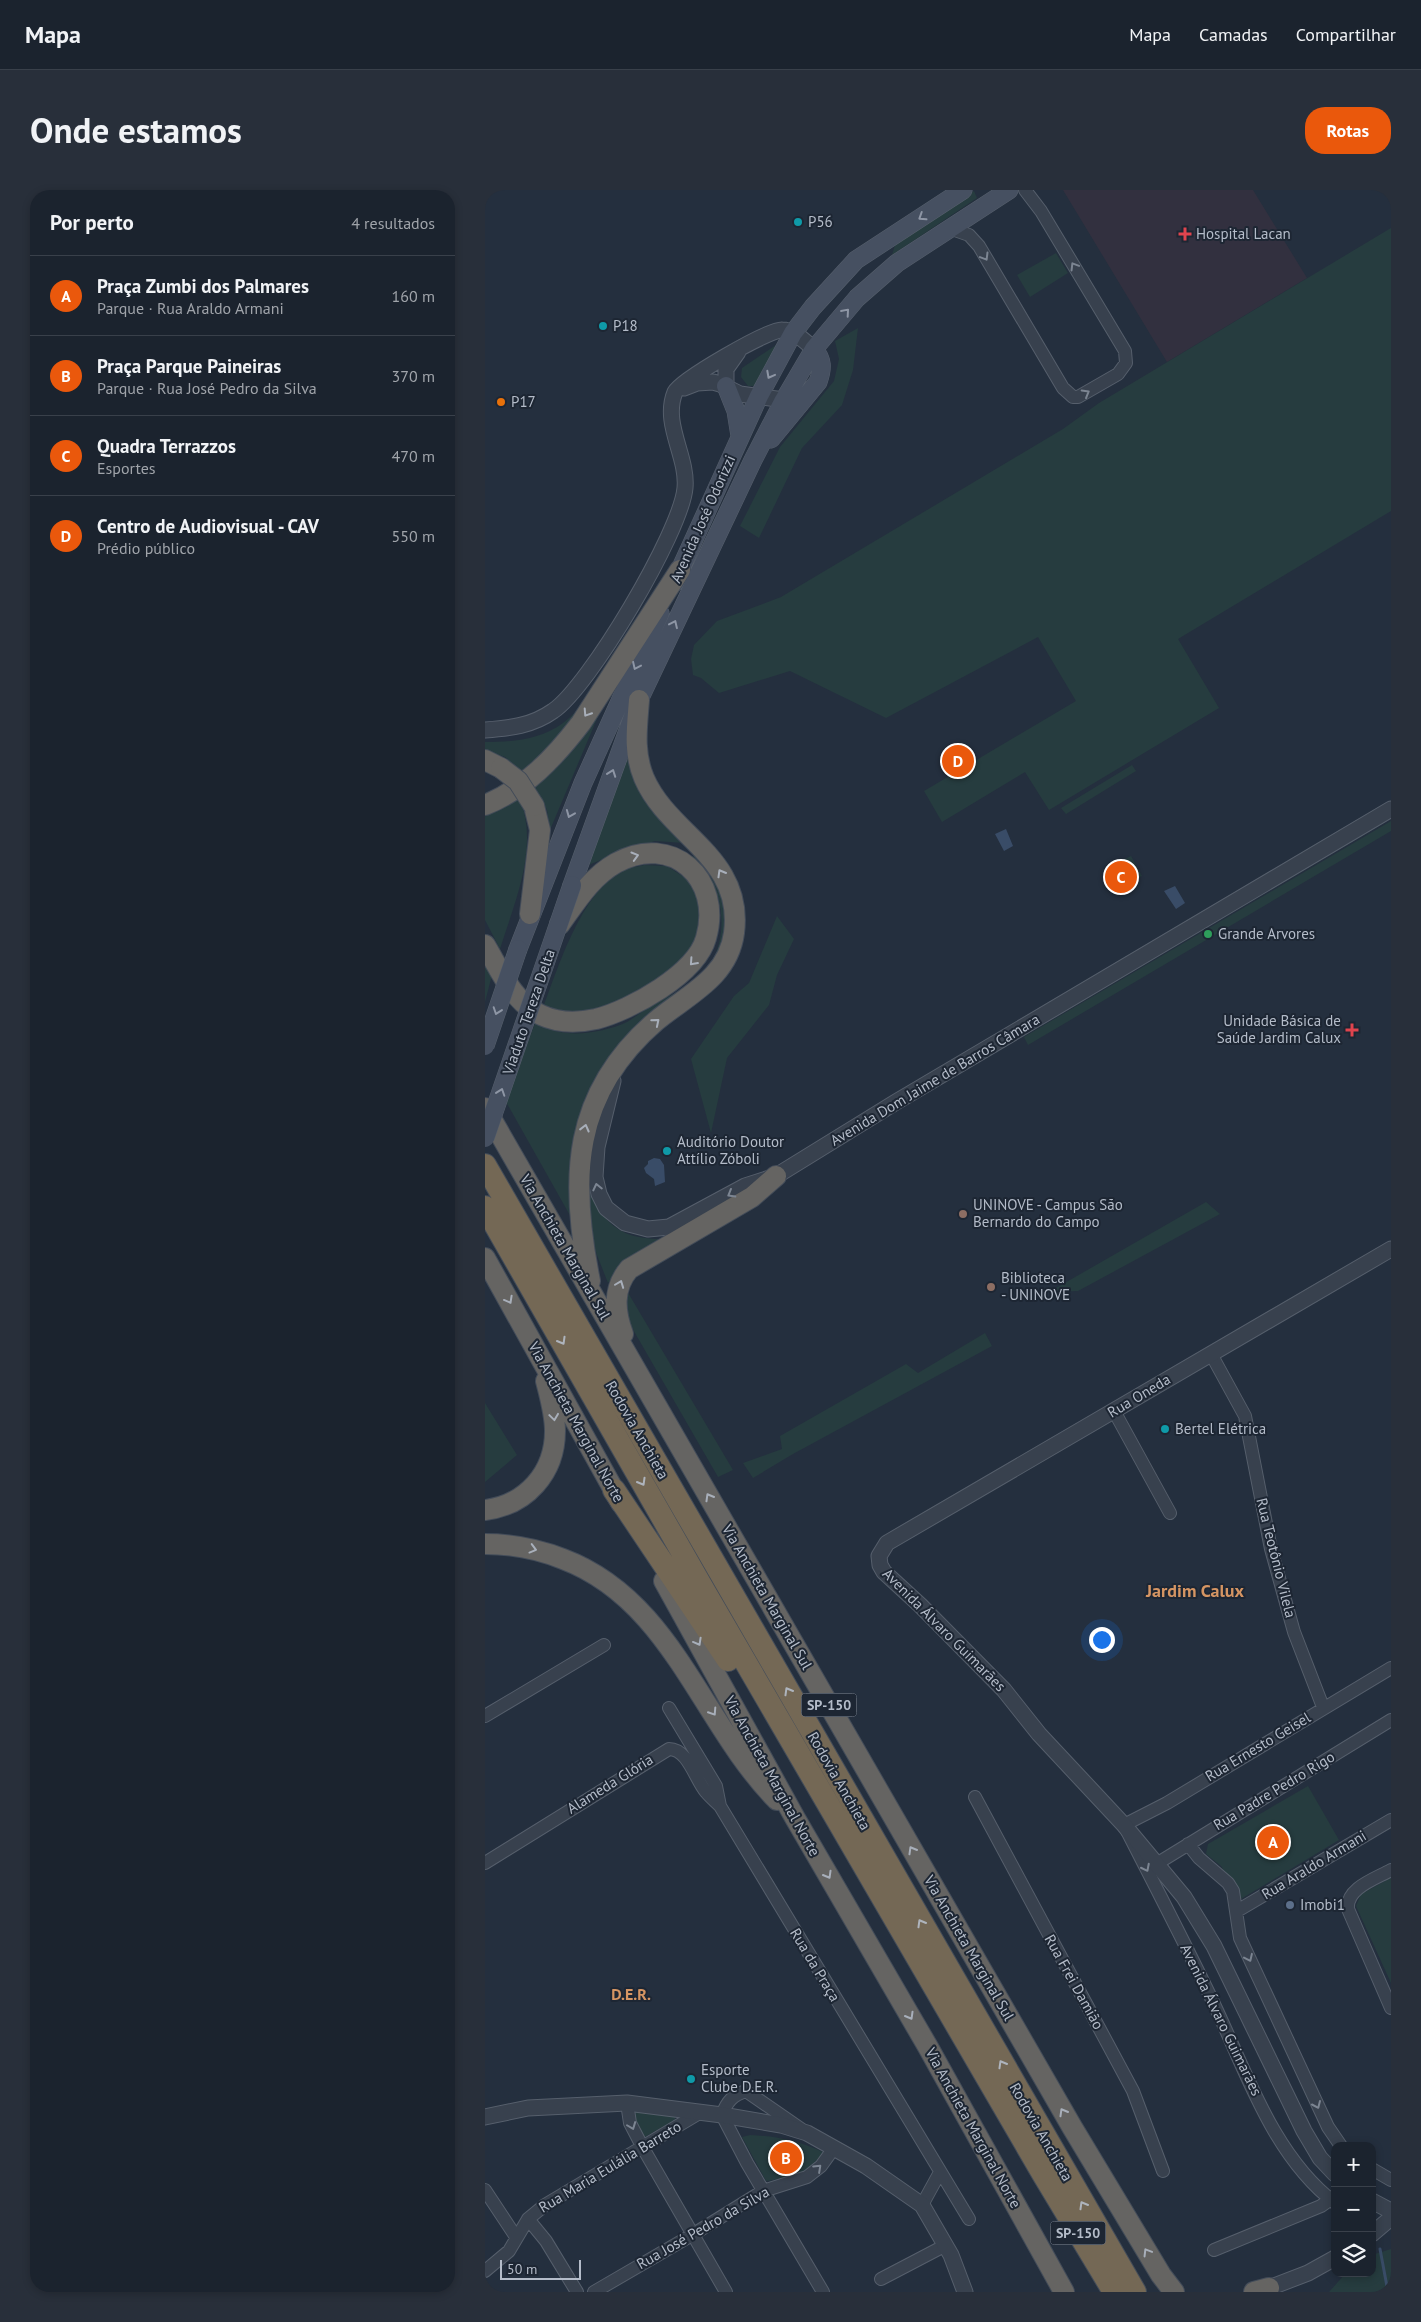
<!DOCTYPE html>
<html lang="pt">
<head>
<meta charset="utf-8">
<style>
  :root { --surface:#1b232e; --page:#282f3a; --text:#f1f3f6; --muted:#a0a4aa; --line:#39404a; --accent:#ea580c }
  body { margin:0; font-family:"PT Sans",sans-serif; background:var(--page); color:var(--text) }
  .controls { position:absolute; right:15px; bottom:15px; display:grid; overflow:hidden; border-radius:10px; box-shadow:0 2px 8px #0003 }
  .controls button { width:45px; height:45px; display:grid; place-items:center; padding:0; border:0; border-bottom:1px solid var(--line); background:var(--surface); color:var(--text); font:25px sans-serif }
  .scale { position:absolute; left:15px; bottom:12px; width:81px; box-sizing:border-box; padding-left:5px; border:2px solid #b4bcc9; border-top:0; font-size:14px; line-height:18px; white-space:nowrap; color:#b4bcc9; -webkit-text-stroke:4px #1d2633; paint-order:stroke }
  .you { position:absolute; left:616px; top:1449px; width:18px; height:18px; margin:-12px; border:4px solid #fff; border-radius:50%; background:#1a73e8; box-shadow:0 0 0 8px #1a73e833 }
  .badge { display:grid; place-items:center; width:32px; height:32px; border-radius:50%; background:var(--accent); color:#fff; font-size:16px; font-weight:700 }
  .pin { position:absolute; translate:-50% -50%; border:2px solid #fff; box-shadow:0 1px 5px #0006 }
  .list { margin:0; padding:0; list-style:none }
  h2 { display:flex; justify-content:space-between; align-items:center; height:65px; margin:0; padding:0 20px; font-size:21px }
  h2 small { font-size:16px; font-weight:400; color:var(--muted) }
  .list li { display:grid; grid-template-columns:32px 1fr auto; gap:15px; align-items:center; box-sizing:border-box; height:80px; padding:0 20px; border-top:1px solid var(--line) }
  .list b { display:block; font-size:19px; white-space:nowrap }
  .list p { margin:0; font-size:16px; white-space:nowrap; color:var(--muted) }
  .list em { font-size:16px; font-style:normal; color:var(--muted) }
  .icon { flex:none; width:28px; height:28px; fill:none; stroke:currentColor; stroke-width:2; stroke-linecap:round; stroke-linejoin:round }
  .map { position:relative; flex:none; width:906px; height:2102px; overflow:hidden; border-radius:20px }
  header { display:flex; align-items:center; gap:30px; box-sizing:border-box; height:70px; padding:0 25px; background:var(--surface); border-bottom:1px solid var(--line) }
  header strong { font-size:24px }
  nav { display:flex; gap:28px; margin-inline-start:auto; font-size:18px }
  .intro { display:flex; align-items:center; justify-content:space-between; box-sizing:border-box; height:120px; padding:0 30px }
  h1 { margin:0; font-size:35px }
  .button { padding:12px 22px; border-radius:20px; background:var(--accent); color:#fff; font-size:18px; font-weight:700 }
  main { display:flex; gap:30px; padding:0 30px }
  aside { flex:1; background:var(--surface); border-radius:20px; box-shadow:0 2px 8px #0003 }
  .map>svg:first-child { display:block }
  .medical { fill:#32303f }
  .green { fill:#263c3f }
  .water { fill:#394c67 }
  .lines { fill:none; stroke-linecap:round; stroke-linejoin:round }
  .stream { stroke:#394c67; stroke-width:3 }
  .minor-casing { stroke:#565f6c; stroke-width:14 }
  .tertiary-casing { stroke:#565f6c; stroke-width:17 }
  .secondary-casing { stroke:#565f6c; stroke-width:19 }
  .trunk-casing { stroke:#434c59; stroke-width:22 }
  .motorway-casing { stroke:#434c59; stroke-width:24 }
  .minor { stroke:#38414e; stroke-width:12 }
  .tertiary { stroke:#38414e; stroke-width:15 }
  .secondary { stroke:#465061; stroke-width:18 }
  .trunk { stroke:#656462; stroke-width:20 }
  .motorway { stroke:#746855; stroke-width:22 }
  .secondary-bridge-casing { stroke:#565f6c; stroke-width:19; stroke-linecap:butt }
  .trunk-bridge-casing { stroke:#434c59; stroke-width:22; stroke-linecap:butt }
  .secondary-bridge { stroke:#465061; stroke-width:18 }
  .trunk-bridge { stroke:#656462; stroke-width:20 }
  .oneway { stroke:#8e96a5 }
  .oneway2 { stroke:#7c8592 }
  .oneway3 { stroke:#a8afba }
  .oneway4 { stroke:#aeb4bd }
  .culture-dot { fill:#0f9aa8; stroke:#1d2633; stroke-width:2 }
  .health-dot { fill:#e0444e; stroke:#1d2633; stroke-width:2 }
  .food-dot { fill:#e8710a; stroke:#1d2633; stroke-width:2 }
  .leisure-dot { fill:#2e9e5b; stroke:#1d2633; stroke-width:2 }
  .education-dot { fill:#8d6e63; stroke:#1d2633; stroke-width:2 }
  .service-dot { fill:#5c6f8a; stroke:#1d2633; stroke-width:2 }
  .labels { text-anchor:middle; stroke-width:4; stroke-linejoin:round; paint-order:stroke }
  .shield { fill:#1d2633; stroke:#878f9c; stroke-width:1 }
  .shield-label { font-size:14px; font-weight:bold; fill:#b4bcc9 }
  .poi-label { font-size:15px; fill:#b4bcc9; stroke:#1d2633; text-anchor:start }
  .street-label { font-size:15px; fill:#b4bcc9; stroke:#1d2633 }
  .neighbourhood-label { font-size:16px; font-weight:bold; fill:#d59563; stroke:#1d2633 }
  .quarter-label { font-size:18px; font-weight:bold; fill:#d59563; stroke:#1d2633 }
</style>
</head>
<body>
<header>
<strong>Mapa</strong>
<nav><a>Mapa</a><a>Camadas</a><a>Compartilhar</a></nav>
</header>
<div class="intro"><h1>Onde estamos</h1><a class="button">Rotas</a></div>
<main>
<aside>
<h2>Por perto<small>4 resultados</small></h2>
<ul class="list">
<li><span class="badge">A</span><div><b>Praça Zumbi dos Palmares</b><p>Parque · Rua Araldo Armani</p></div><em>160 m</em></li>
<li><span class="badge">B</span><div><b>Praça Parque Paineiras</b><p>Parque · Rua José Pedro da Silva</p></div><em>370 m</em></li>
<li><span class="badge">C</span><div><b>Quadra Terrazzos</b><p>Esportes</p></div><em>470 m</em></li>
<li><span class="badge">D</span><div><b>Centro de Audiovisual - CAV</b><p>Prédio público</p></div><em>550 m</em></li>
</ul>
</aside>
<div class="map">
<svg width="906" height="2102" viewBox="0 0 906 2102">
  <rect width="100%" height="100%" fill="#242f3e"/>
  <path class="medical" d="M578 0H768L822 88 682 172Z"/>
  <path class="green" d="M489 1 492 8 407 65 412 48Z
    M906 38V321L693 449 734 518 564 620 540 582 457 632 439 601 591 511 553 447 401 528 305 481 234 503 216 488 208 485 206 469 209 455 232 431 296 407 578 239 614 213Z
    M571 63 583 83 545 107 532 85Z
    M373 138 368 180 357 215 317 258 274 348 255 336 295 257 349 191 354 169 350 151Z
    M291 155 292 156 271 196H263L256 187 257 178Z
    M117 490 80 541 38 583 20 567 0 560V552C27 552 55 550 78 533 92 523 105 504 117 490Z
    M108 524H114L65 640 62 620 47 592Z
    M143 565 199 653 170 651 143 659 101 676Z
    M647 575 651 581 581 624 576 618Z
    M34 607C55 656 30 711 15 759L0 730V626L16 619Z
    M906 631V641L543 855 539 847Z
    M215 664 245 721 231 775 137 857 87 1029 20 910 51 831C58 835 67 841 75 842 95 846 123 841 142 832 151 827 158 820 167 815 185 806 208 795 221 779 243 754 240 709 222 683 218 677 211 672 206 667Z
    M646 666 657 686 649 689 638 670Z
    M636 672 650 695 634 704 623 679Z
    M159 675 182 676 202 689 211 699 219 741 205 769 127 820 84 824 59 815C74 775 97 702 137 681 143 677 152 677 159 675Z
    M292 726 309 749 292 785 284 815 242 868 226 943 206 869 249 806 264 793Z
    M0 774 7 785 0 812Z
    M104 1001C122 1040 141 1050 184 1049L128 1088 123 1093 108 1055Z
    M721 1012 735 1024 593 1101 564 1102Z
    M142 1101 248 1280 233 1287 135 1117Z
    M500 1143 507 1156 308 1264 268 1288 258 1273 297 1259 295 1246 421 1174 433 1183Z
    M0 1213 32 1265 0 1292Z
    M823 1596 854 1650 756 1709 736 1676 721 1664 723 1654Z
    M906 1688V1793L871 1716 876 1704Z
    M145 1918 190 1923V1930L158 1948Z
    M265 1945C291 1946 314 1951 338 1962 323 1984 306 1988 281 1991L257 1947Z
    M906 2059V2102H844L861 2083H887V2065Z"/>
  <path class="water" d="M521 639 528 656 519 661 510 644Z
    M690 696 700 713 691 719 679 701Z
    M169 968 175 969 179 975 180 992 170 996 169 989 161 983 159 978 163 974V971Z"/>
  <g class="lines">
    <path class="stream" d="M895 2059 903 2102"/>
    <defs>
      <path id="minor" d="M464 38 484 45 494 56 578 198 588 207H593L633 184 641 173 640 161 556 21 540 0
        M726 1164 760 1226 786 1359 809 1442 838 1517
        M629 1221 685 1323
        M184 1518 231 1596 235 1616 484 2029
        M0 1526 119 1455
        M490 1607 648 1901 678 1981
        M703 1654 714 1668 743 1693 748 1701 755 1748 843 1937 856 1956
        M0 1673 184 1559C203 1559 210 1589 221 1602 225 1607 230 1611 235 1616
        M673 1673 906 1530
        M906 1680C890 1689 861 1698 863 1719L906 1818
        M752 1721 906 1630
        M142 1913 145 1933 158 1958 241 2102
        M316 1939 261 1901C248 1905 242 1911 237 1925L262 1973 338 2102
        M887 1979 906 1990
        M0 2000 31 2047
        M850 2013C788 1966 761 1881 729 1814 700 1753 669 1694 639 1635L682 1613 906 1478
        M437 2015 454 1984
        M43 2029 61 2051 92 2102
        M729 2060 836 2016 850 2006
        M0 2081 24 2061 43 2029 60 2015 216 1922
        M396 2089 461 2055
        M109 2102 207 2045 278 2001 322 1987 336 1976 349 1958"/>
      <path id="tertiary" d="M241 196V179L253 162
        M199 198 212 193 228 192 235 194 255 204 299 210
        M0 540C25 538 47 536 68 521 104 497 196 342 200 298 203 266 177 234 190 202 196 190 284 139 297 140 310 140 319 151 329 159
        M128 891 112 957 110 987 114 1004 121 1018 140 1033 163 1039 184 1037 260 996 291 986 411 912 906 619
        M0 1927 43 1918 142 1913 237 1925 296 1935 322 1943 381 1976 437 2015 466 2065 480 2102
        M850 1984 835 1968 819 1941 729 1756 699 1707 639 1635 554 1544 519 1500 435 1415 399 1382 395 1375 394 1366 402 1353 906 1059
        M887 2011 906 2021
        M887 2044 906 2028
        M784 2098 823 2083 850 2068"/>
      <path id="secondary" d="M241 196 251 221 255 246
        M286 249 333 192C338 178 338 170 329 159
        M189 393 274 206 308 143 328 117 371 70 478 0
        M87 695 154 510 268 270 299 210 329 159 372 108 412 73 524 0
        M33 759 98 593 175 423"/>
      <path id="trunk" d="M0 570 16 578
        M0 615C40 599 70 567 96 533L195 380
        M45 724 55 640 49 616
        M0 755C15 780 28 812 56 825 73 833 93 833 111 829 146 820 211 784 221 748 238 689 187 642 131 673 106 687 91 712 75 734
        M0 918 587 1937 676 2085 689 2102
        M0 1068 136 1313
        M105 1091C84 989 87 903 171 831 202 805 243 788 249 743 259 667 184 646 159 588 148 562 152 537 154 510
        M138 1144C130 1122 127 1099 144 1079L267 1007 291 986
        M0 1320C41 1315 70 1283 70 1241 70 1224 65 1207 61 1191
        M0 1354C27 1354 53 1359 78 1369 187 1410 216 1533 292 1610
        M179 1391 310 1628 443 1857 579 2102
        M769 2102 784 2098"/>
      <path id="motorway" d="M0 975 650 2102
        M0 1017 217 1397 558 1984 629 2102
        M129 1300 243 1470"/>
    </defs>
    <use href="#minor" class="minor-casing"/>
    <use href="#tertiary" class="tertiary-casing"/>
    <use href="#secondary" class="secondary-casing"/>
    <use href="#trunk" class="trunk-casing"/>
    <use href="#motorway" class="motorway-casing"/>
    <use href="#minor" class="minor"/>
    <use href="#tertiary" class="tertiary"/>
    <use href="#secondary" class="secondary"/>
    <use href="#trunk" class="trunk"/>
    <use href="#motorway" class="motorway"/>
    <defs>
      <path id="secondary-bridge" d="M0 856 33 759
        M0 948 87 695"/>
      <path id="trunk-bridge" d="M16 578 33 591 49 616"/>
    </defs>
    <use href="#secondary-bridge" class="secondary-bridge-casing"/>
    <use href="#trunk-bridge" class="trunk-bridge-casing"/>
    <use href="#secondary-bridge" class="secondary-bridge"/>
    <use href="#trunk-bridge" class="trunk-bridge"/>
  </g>
  <defs><path id="oneway-chevron" d="M-2-3.5L2.5 0L-2 3.5" fill="none" stroke-width="1.6" stroke-linecap="round" stroke-linejoin="round" transform="scale(1.25)"/></defs>
  <g class="oneway">
    <use href="#oneway-chevron" transform="translate(437 27) rotate(147)"/>
    <use href="#oneway-chevron" transform="translate(361 122) rotate(-49)"/>
    <use href="#oneway-chevron" transform="translate(285 185) rotate(118)"/>
    <use href="#oneway-chevron" transform="translate(189 434) rotate(-65)"/>
    <use href="#oneway-chevron" transform="translate(151 476) rotate(115)"/>
    <use href="#oneway-chevron" transform="translate(127 583) rotate(-70)"/>
    <use href="#oneway-chevron" transform="translate(85 624) rotate(112)"/>
    <use href="#oneway-chevron" transform="translate(12 821) rotate(109)"/>
    <use href="#oneway-chevron" transform="translate(16 902) rotate(-71)"/>
  </g>
  <g class="oneway2">
    <use href="#oneway-chevron" transform="translate(500 67) rotate(59)"/>
    <use href="#oneway-chevron" transform="translate(589 76) rotate(-121)"/>
    <use href="#oneway-chevron" transform="translate(601 203) rotate(-30)"/>
    <use href="#oneway-chevron" transform="translate(112 997) rotate(-103)"/>
    <use href="#oneway-chevron" transform="translate(246 1004) rotate(150)"/>
    <use href="#oneway-chevron" transform="translate(661 1678) rotate(63)"/>
    <use href="#oneway-chevron" transform="translate(764 1768) rotate(65)"/>
    <use href="#oneway-chevron" transform="translate(832 1915) rotate(66)"/>
    <use href="#oneway-chevron" transform="translate(147 1936) rotate(69)"/>
    <use href="#oneway-chevron" transform="translate(333 1978) rotate(-43)"/>
  </g>
  <g class="oneway3">
    <use href="#oneway-chevron" transform="translate(102 523) rotate(123)"/>
    <use href="#oneway-chevron" transform="translate(150 666) rotate(-16)"/>
    <use href="#oneway-chevron" transform="translate(236 683) rotate(-120)"/>
    <use href="#oneway-chevron" transform="translate(208 772) rotate(132)"/>
    <use href="#oneway-chevron" transform="translate(171 832) rotate(-40)"/>
    <use href="#oneway-chevron" transform="translate(100 938) rotate(-76)"/>
    <use href="#oneway-chevron" transform="translate(135 1094) rotate(-69)"/>
    <use href="#oneway-chevron" transform="translate(24 1110) rotate(61)"/>
    <use href="#oneway-chevron" transform="translate(69 1227) rotate(82)"/>
    <use href="#oneway-chevron" transform="translate(224 1307) rotate(-120)"/>
    <use href="#oneway-chevron" transform="translate(48 1359) rotate(15)"/>
    <use href="#oneway-chevron" transform="translate(213 1452) rotate(61)"/>
    <use href="#oneway-chevron" transform="translate(228 1522) rotate(57)"/>
    <use href="#oneway-chevron" transform="translate(427 1660) rotate(-120)"/>
    <use href="#oneway-chevron" transform="translate(343 1685) rotate(60)"/>
    <use href="#oneway-chevron" transform="translate(425 1826) rotate(60)"/>
    <use href="#oneway-chevron" transform="translate(578 1922) rotate(-120)"/>
    <use href="#oneway-chevron" transform="translate(662 2062) rotate(-121)"/>
  </g>
  <g class="oneway4">
    <use href="#oneway-chevron" transform="translate(77 1151) rotate(60)"/>
    <use href="#oneway-chevron" transform="translate(157 1292) rotate(60)"/>
    <use href="#oneway-chevron" transform="translate(303 1501) rotate(-120)"/>
    <use href="#oneway-chevron" transform="translate(436 1733) rotate(-120)"/>
    <use href="#oneway-chevron" transform="translate(517 1874) rotate(-120)"/>
    <use href="#oneway-chevron" transform="translate(598 2015) rotate(-120)"/>
  </g>
  <g class="culture-dot">
    <circle cx="313" cy="32" r="5"/>
    <circle cx="118" cy="136" r="5"/>
    <circle cx="182" cy="961" r="5"/>
    <circle cx="680" cy="1239" r="5"/>
    <circle cx="206" cy="1889" r="5"/>
  </g>
  <g class="health-dot">
    <path d="M697.5 36.5h5v5h5v5h-5v5h-5v-5h-5v-5h5z"/>
    <path d="M864.5 832.5h5v5h5v5h-5v5h-5v-5h-5v-5h5z"/>
  </g>
  <circle class="food-dot" cx="16" cy="212" r="5"/>
  <circle class="leisure-dot" cx="723" cy="744" r="5"/>
  <g class="education-dot">
    <circle cx="478" cy="1024" r="5"/>
    <circle cx="506" cy="1097" r="5"/>
  </g>
  <circle class="service-dot" cx="805" cy="1715" r="5"/>
  <g class="labels">
    <g class="shield">
      <rect x="316.5" y="1503.5" width="55" height="23" rx="4"/>
      <rect x="565.5" y="2031.5" width="55" height="23" rx="4"/>
    </g>
    <g class="shield-label">
      <text x="344" y="1520">SP-150</text>
      <text x="593" y="2048">SP-150</text>
    </g>
    <g class="poi-label">
      <text x="323" y="37">P56</text>
      <text x="711" y="49">Hospital Lacan</text>
      <text x="128" y="141">P18</text>
      <text x="26" y="217">P17</text>
      <text x="733" y="749">Grande Arvores</text>
      <text x="856" y="836" text-anchor="end">Unidade Básica de<tspan x="856" dy="17">Saúde Jardim Calux</tspan></text>
      <text x="192" y="957">Auditório Doutor<tspan x="192" dy="17">Attílio Zóboli</tspan></text>
      <text x="488" y="1020">UNINOVE - Campus São<tspan x="488" dy="17">Bernardo do Campo</tspan></text>
      <text x="516" y="1093">Biblioteca<tspan x="516" dy="17">- UNINOVE</tspan></text>
      <text x="690" y="1244">Bertel Elétrica</text>
      <text x="815" y="1720">Imobi1</text>
      <text x="216" y="1885">Esporte<tspan x="216" dy="17">Clube D.E.R.</tspan></text>
    </g>
    <g class="street-label">
      <text transform="translate(218 329) rotate(-66)" y="5">Avenida José Odorizzi</text>
      <text transform="translate(44 822) rotate(-71)" y="5">Viaduto Tereza Delta</text>
      <text transform="translate(450 890) rotate(-31)" y="5">Avenida Dom Jaime de Barros Câmara</text>
      <text transform="translate(80 1057) rotate(60)" y="5">Via Anchieta Marginal Sul</text>
      <text transform="translate(654 1206) rotate(-31)" y="5">Rua Oneda</text>
      <text transform="translate(91 1232) rotate(61)" y="5">Via Anchieta Marginal Norte</text>
      <text transform="translate(152 1240) rotate(60)" y="5">Rodovia Anchieta</text>
      <text transform="translate(791 1368) rotate(76)" y="5">Rua Teotônio Vilela</text>
      <text transform="translate(282 1407) rotate(60)" y="5">Via Anchieta Marginal Sul</text>
      <text transform="translate(459 1440) rotate(45)" y="5">Avenida Álvaro Guimarães</text>
      <text transform="translate(773 1557) rotate(-31)" y="5">Rua Ernesto Geisel</text>
      <text transform="translate(287 1586) rotate(61)" y="5">Via Anchieta Marginal Norte</text>
      <text transform="translate(354 1591) rotate(60)" y="5">Rodovia Anchieta</text>
      <text transform="translate(125 1594) rotate(-32)" y="5">Alameda Glória</text>
      <text transform="translate(789 1601) rotate(-31)" y="5">Rua Padre Pedro Rigo</text>
      <text transform="translate(829 1675) rotate(-31)" y="5">Rua Araldo Armani</text>
      <text transform="translate(484 1758) rotate(60)" y="5">Via Anchieta Marginal Sul</text>
      <text transform="translate(330 1775) rotate(59)" y="5">Rua da Praça</text>
      <text transform="translate(589 1792) rotate(61)" y="5">Rua Frei Damião</text>
      <text transform="translate(736 1830) rotate(64)" y="5">Avenida Álvaro Guimarães</text>
      <text transform="translate(488 1938) rotate(61)" y="5">Via Anchieta Marginal Norte</text>
      <text transform="translate(556 1942) rotate(60)" y="5">Rodovia Anchieta</text>
      <text transform="translate(125 1977) rotate(-31)" y="5">Rua Maria Eulália Barreto</text>
      <text transform="translate(218 2038) rotate(-30)" y="5">Rua José Pedro da Silva</text>
    </g>
    <g class="neighbourhood-label">
      <text x="146" y="1810">D.E.R.</text>
    </g>
    <g class="quarter-label">
      <text x="710" y="1407">Jardim Calux</text>
    </g>
  </g>
</svg>
<div class="controls">
<button>+</button>
<button>−</button>
<button><svg class="icon" aria-label="layers" viewBox="0 0 24 24"><path d="M12 4l9 5-9 5-9-5zM3 14l9 5 9-5"/></svg></button>
</div>
<div class="scale">50 m</div>
<div class="you"></div>
<div class="pin badge" style="left:788px;top:1652px">A</div>
<div class="pin badge" style="left:301px;top:1968px">B</div>
<div class="pin badge" style="left:636px;top:687px">C</div>
<div class="pin badge" style="left:473px;top:571px">D</div>
</div>
</main>
</body>
</html>
